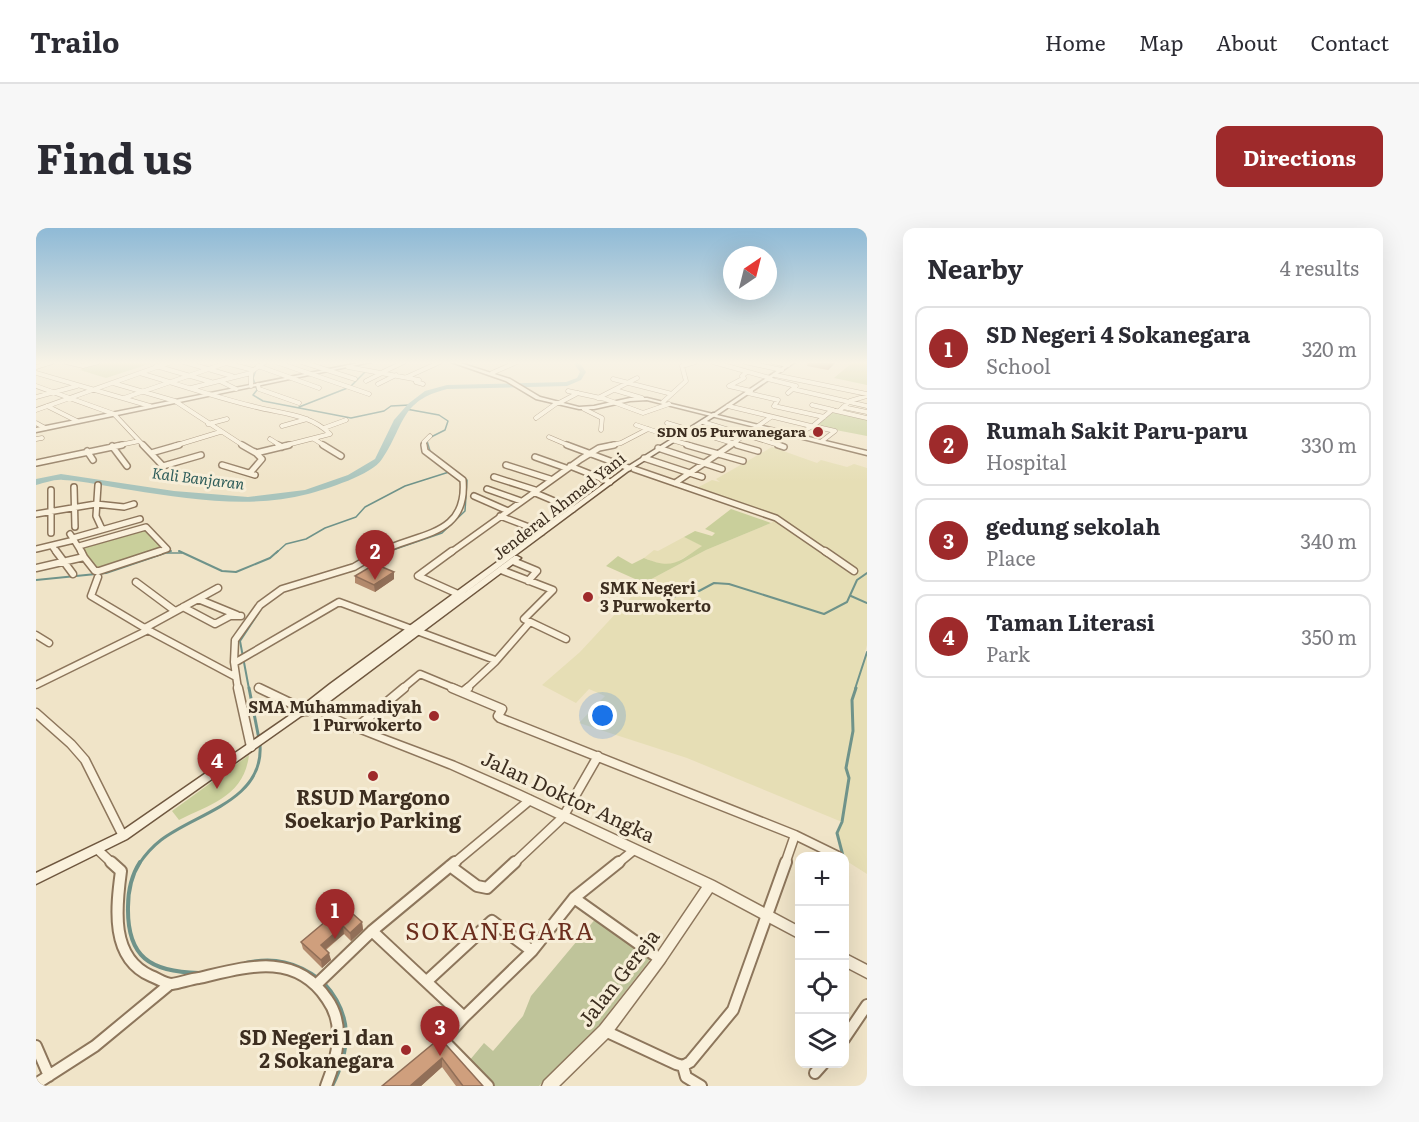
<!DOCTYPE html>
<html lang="en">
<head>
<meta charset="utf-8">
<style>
  :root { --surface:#fff; --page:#f7f7f7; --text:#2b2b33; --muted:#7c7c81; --line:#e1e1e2; --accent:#9e2a2b }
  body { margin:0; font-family:Literata,serif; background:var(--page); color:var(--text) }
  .controls { position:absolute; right:18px; bottom:18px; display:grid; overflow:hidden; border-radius:12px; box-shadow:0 6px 24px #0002 }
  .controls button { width:54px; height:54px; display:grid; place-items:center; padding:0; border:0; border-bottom:2px solid var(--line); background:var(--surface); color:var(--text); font:30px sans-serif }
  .compass { position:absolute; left:687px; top:18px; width:54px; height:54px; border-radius:50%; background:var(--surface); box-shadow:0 6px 24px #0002; rotate:35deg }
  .you { position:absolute; left:567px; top:488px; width:21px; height:21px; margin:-15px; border:4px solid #fff; border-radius:50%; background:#1a73e8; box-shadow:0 0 0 9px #1a73e833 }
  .badge { display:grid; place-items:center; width:39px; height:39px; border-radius:50%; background:var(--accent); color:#fff; font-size:20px; font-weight:700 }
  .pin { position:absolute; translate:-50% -50px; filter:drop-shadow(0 2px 3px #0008) }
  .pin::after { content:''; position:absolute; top:32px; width:21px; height:18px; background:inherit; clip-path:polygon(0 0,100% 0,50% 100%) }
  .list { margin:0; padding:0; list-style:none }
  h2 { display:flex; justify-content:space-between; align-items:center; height:78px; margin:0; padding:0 24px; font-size:26px }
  h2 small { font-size:20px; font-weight:400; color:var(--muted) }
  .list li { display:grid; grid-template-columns:39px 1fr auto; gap:18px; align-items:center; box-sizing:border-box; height:84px; margin:0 12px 12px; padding:0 12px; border:2px solid var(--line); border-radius:12px }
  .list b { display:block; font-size:22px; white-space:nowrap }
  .list p { margin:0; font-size:20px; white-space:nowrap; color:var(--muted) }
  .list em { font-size:20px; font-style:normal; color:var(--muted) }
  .icon { flex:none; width:33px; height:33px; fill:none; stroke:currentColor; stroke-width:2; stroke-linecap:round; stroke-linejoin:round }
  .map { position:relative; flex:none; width:831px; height:858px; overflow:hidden; border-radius:12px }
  header { display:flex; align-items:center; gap:36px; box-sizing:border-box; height:84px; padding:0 30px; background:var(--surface); border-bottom:2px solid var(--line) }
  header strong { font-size:28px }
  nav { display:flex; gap:33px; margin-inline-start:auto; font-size:21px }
  .intro { display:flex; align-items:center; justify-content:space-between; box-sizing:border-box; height:144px; padding:0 36px }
  h1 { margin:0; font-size:42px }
  .button { padding:15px 27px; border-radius:12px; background:var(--accent); color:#fff; font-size:21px; font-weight:700 }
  main { display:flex; gap:36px; padding:0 36px }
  aside { flex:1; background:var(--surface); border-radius:12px; box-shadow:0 6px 24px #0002 }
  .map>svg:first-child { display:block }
  .farmland { fill:#e6deb5 }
  .green { fill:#c9cf9b }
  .cemetery { fill:#bfc49a }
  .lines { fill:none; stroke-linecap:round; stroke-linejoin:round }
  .stream-far3 { stroke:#6f938a; stroke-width:1.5 }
  .stream-far2 { stroke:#6f938a; stroke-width:2 }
  .stream-far1 { stroke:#6f938a; stroke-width:3 }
  .stream { stroke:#6f938a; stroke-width:4 }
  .river { fill:#a9c4bc; fill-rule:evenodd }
  .minor-far4-casing { stroke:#8d765c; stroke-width:5 }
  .minor-far3-casing { stroke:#8d765c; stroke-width:8 }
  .minor-far2-casing { stroke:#8d765c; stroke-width:9 }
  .minor-far1-casing { stroke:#8d765c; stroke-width:11 }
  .minor-casing { stroke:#8d765c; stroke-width:14 }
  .tertiary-casing { stroke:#8d765c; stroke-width:3 }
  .secondary-casing { stroke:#6f573f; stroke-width:3 }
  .minor-far4 { stroke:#faf1dc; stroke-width:4 }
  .minor-far3 { stroke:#faf1dc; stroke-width:5 }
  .minor-far2 { stroke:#faf1dc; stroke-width:6 }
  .minor-far1 { stroke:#faf1dc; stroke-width:8 }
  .minor { stroke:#faf1dc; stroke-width:10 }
  .tertiary { fill:#faf1dc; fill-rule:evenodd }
  .secondary { fill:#faf1dc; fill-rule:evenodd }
  .wall { fill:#b2896c }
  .shaded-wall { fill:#916f58 }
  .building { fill:#cf9f7d; stroke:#916f58; stroke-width:1.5 }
  .poi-dot { fill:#9e2a2b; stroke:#f7eed8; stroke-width:2 }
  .labels { text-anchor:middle; stroke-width:6; stroke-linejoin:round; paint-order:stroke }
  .far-poi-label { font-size:14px; font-weight:bold; fill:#3d2e20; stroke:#f7eed8; text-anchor:end }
  .far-water-label { font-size:15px; font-style:italic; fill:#2f5d5a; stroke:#f7eed8 }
  .street-label { font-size:16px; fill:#3d2e20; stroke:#f7eed8 }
  .poi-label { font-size:16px; font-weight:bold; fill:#3d2e20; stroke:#f7eed8; text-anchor:start }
  .near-street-label { font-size:20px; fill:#3d2e20; stroke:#f7eed8 }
  .near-poi-label { font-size:20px; font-weight:bold; fill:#3d2e20; stroke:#f7eed8 }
  .near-quarter-label { font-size:24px; letter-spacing:1.5px; fill:#6b2e1e; stroke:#f7eed8 }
</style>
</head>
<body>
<header>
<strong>Trailo</strong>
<nav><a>Home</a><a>Map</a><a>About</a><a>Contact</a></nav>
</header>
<div class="intro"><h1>Find us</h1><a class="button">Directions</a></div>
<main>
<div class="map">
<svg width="831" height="858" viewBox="0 0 831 858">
  <rect width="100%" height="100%" fill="#f0e4c8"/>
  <path class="farmland" d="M736 219 781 235 785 232 811 239 818 236 831 240V417L825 439 831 424V646L809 632 801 605 806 594 651 530 543 495 569 468 553 461 540 475 506 457 544 424 608 355 670 322 735 295 741 290 657 262 676 252 684 254 680 251Z
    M648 309 667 318 638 336 629 338 608 330 618 322 622 323Z"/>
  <path class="green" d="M69 134H113L116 135 70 150 44 142Z
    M817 134H831V157L798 150Z
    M799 183 831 190V208L779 198Z
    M695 281 735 295 670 322 608 355 570 338 582 328 596 336 608 330C637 342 642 334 666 318L648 309 659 303 676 308 679 305 669 301Z
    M111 297 134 322 62 346 43 317Z
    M213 527C208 568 175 576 143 592L136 583Z"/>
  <path class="cemetery" d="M561 689 613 727V733L563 797 503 858H458L433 833 448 815 457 823 487 788 495 768Z"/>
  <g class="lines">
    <path class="stream-far3" d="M220 142 217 150 221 162 217 167 227 173 315 190 348 183 355 178 374 177
      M263 179 314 159 330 143
      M370 181 403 187 412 193 409 202 395 209
      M131 325H146
      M240 325 250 316 270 311 289 300 320 289 329 279 369 258 413 244
      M348 325 406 305 429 283 431 252 394 223 391 213"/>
    <path class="stream-far2" d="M143 323 186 343 200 344 234 330 242 323
      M319 341 351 323
      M0 352 70 345 135 323
      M815 368 831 375
      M590 375 599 379 621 381 627 374 648 364 663 363 678 355 693 356 788 386 811 374 821 352 831 345
      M213 461 204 413 227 378
      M819 461 831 424"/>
    <path class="stream-far1" d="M213 460 223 511
      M807 628 801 605 806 594 813 550 810 540 817 503 816 472 820 460
      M103 636C109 627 116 619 125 612 160 585 228 573 224 517"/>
    <path class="stream" d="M104 634C95 648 92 663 92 679 91 729 114 744 163 745
      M210 735C238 729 260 734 283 751
      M287 754C317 786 315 820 296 858"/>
    <path class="river" d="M537 134H543L550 144 545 152 531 158 411 161C363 173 369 198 346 231 336 247 290 261 272 266 215 281 153 271 95 262 73 259 49 253 27 252 18 251 9 255 0 257V251L25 246 138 263 212 269 269 262 312 247 339 231 358 192 372 176 389 163 411 157 530 154 541 150 544 144Z"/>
    <defs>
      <path id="minor-far4" d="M30 134 47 138 62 134
        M148 134 196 148
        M240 134 333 166
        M266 134 319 151
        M677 134 734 150
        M709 134 746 142
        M737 134 752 137
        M190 135 217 142
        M120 138 175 154
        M222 138 283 160
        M0 139 16 134
        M312 139 383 152 380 154 387 156
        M347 144 368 134
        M711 144 706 148 708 150 693 158 715 163
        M0 145 114 178
        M104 145C141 156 179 169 216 178 244 186 273 185 294 206L247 218
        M456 145 481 134
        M739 147 831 166
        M371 149 404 134
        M577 151 636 166
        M732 151 760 158 752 165
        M184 153 200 161
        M330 153 348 144
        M77 155 139 173 208 218
        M342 156 360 147
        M222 157 223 161 263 175
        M0 158 78 186 108 218
        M215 158V144L229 134
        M155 160 215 145
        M757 161 831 178
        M579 162 606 170
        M532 163 569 171 607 185 633 176
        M712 165 742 172 738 178 788 189
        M0 169 41 158
        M88 170 193 134
        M562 170 601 150
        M627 174 650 153 646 138 659 134
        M523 175 542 165
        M776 177 797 182
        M11 178 41 193
        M692 178 775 198
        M807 179 831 184
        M548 181 566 190 565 202
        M0 182 135 134
        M803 183 814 173 831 168
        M500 190 521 175
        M667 194 746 218
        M0 195 9 200
        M631 195 706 218
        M172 196 191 191
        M600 197 639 210
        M246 198 271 191
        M777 198 799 203 786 213
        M288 200 310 192
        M761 206 777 198 796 182 831 190
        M513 209 534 218
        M0 211 6 210
        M234 211 245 218
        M278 211 289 218
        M636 212 656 218
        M79 218 103 213
        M138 218 184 204
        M388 218V214L394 208
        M572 218 585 215 612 201
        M693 218 735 189"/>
      <path id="minor-far3" d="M107 217 126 237 127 246
        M206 217 220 225 253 217
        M242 217 246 219
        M287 217 305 228
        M531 217 593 240
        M651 217 707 233
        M701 217 722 223
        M742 217 748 219
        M76 218 91 238
        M622 220 686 241
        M51 223 57 232
        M115 225 143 217
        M499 229 530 240
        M608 230 666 249
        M0 235 86 217
        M186 237 219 247
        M470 237 514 251
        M127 238 165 227
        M534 238 574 254
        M598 241 740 290 791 325
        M214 245 226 231 219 224
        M458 249 499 262
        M639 255 695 217
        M62 257 60 288 66 301
        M38 259 39 299
        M451 261 485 273
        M15 262V305
        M497 264 537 281
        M438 268 472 283
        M0 286 60 276 88 279 98 276
        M464 288 506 304
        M37 310 104 291
        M38 312 46 325
        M16 318 21 325
        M43 318 110 299 131 321 119 325
        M0 321 38 312 34 306
        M342 325C380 304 432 310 427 252L389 223 388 217
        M414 325 545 231 563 220 578 217"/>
      <path id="minor-far2" d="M20 323 37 346
        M416 323 382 348 422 366
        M789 323 818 343
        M48 329 59 343H63L124 323
        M477 333 501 343 492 353
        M0 340 48 329 45 323
        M465 342 517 362 488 391 530 411
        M62 349 55 368 112 402
        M100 354 139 383
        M162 371 201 387
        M147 379 179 396 194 388H205
        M109 400 182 360
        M0 407 13 415
        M200 434 303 374 459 432
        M0 457 112 402 200 449
        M223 460 225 461
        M202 461 198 434 199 412 224 377 246 361 318 339 345 323
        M366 461 384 446 420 461
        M430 461 459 434 493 395"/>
      <path id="minor-far1" d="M202 460 215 519
        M223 460 271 483
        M416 460 466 481 462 488 464 490 759 607 749 636
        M427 464 432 460
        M0 485 35 516 49 532 87 608
        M320 500 368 460
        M759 607 802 628
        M62 622 77 636
        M417 636 494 572
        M477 636 527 589 562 528
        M581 636 598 622"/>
      <path id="minor" d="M75 634 85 643C80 680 74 730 115 748 121 750 129 756 136 756 144 755 154 751 163 750 210 739 259 723 291 771 310 797 301 830 290 858
        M414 638 441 658 451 660 479 634
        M538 670 624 731
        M336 703 428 789 496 723 538 670 583 634
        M391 753 456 693 496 723
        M282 755 336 703 419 634
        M428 789 407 812 452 858
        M569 803 640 836 647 838 654 834 697 782 750 634
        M808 811 831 777
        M0 818 13 848
        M647 838 650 849 665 858
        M779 845 787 836
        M0 856 59 818 134 756"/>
      <path id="tertiary" d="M328 134H335L0 204V200Z
        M415 134H421L474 151 504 169 543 179 558 178 594 170H611L677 186 754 134H759L681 187 831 223V227L611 172 594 173 558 181H543L500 171 470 153Z
        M272 474 323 498 419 534 483 562 678 653 764 699V711L676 664 628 735 574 808 523 858H506L508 853 564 798 620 727 666 659 475 568 413 540 317 502 269 479 268 477 269 475Z
        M808 725 831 737V750L808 738Z"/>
      <path id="secondary" d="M677 185 682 186 595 241 422 370 478 328H481L485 330 282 482 265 488 91 611 0 656V645L83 605 257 485 294 456 591 239Z"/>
    </defs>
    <use href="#minor-far4" class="minor-far4-casing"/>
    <use href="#minor-far3" class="minor-far3-casing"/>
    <use href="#minor-far2" class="minor-far2-casing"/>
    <use href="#minor-far1" class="minor-far1-casing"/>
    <use href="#minor" class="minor-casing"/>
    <use href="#tertiary" class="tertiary-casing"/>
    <use href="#secondary" class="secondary-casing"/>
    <use href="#minor-far4" class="minor-far4"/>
    <use href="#minor-far3" class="minor-far3"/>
    <use href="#minor-far2" class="minor-far2"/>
    <use href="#minor-far1" class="minor-far1"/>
    <use href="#minor" class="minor"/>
    <use href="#tertiary" class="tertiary"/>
    <use href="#secondary" class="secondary"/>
  </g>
  <path class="wall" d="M772 134H800L792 142 771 138Z
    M358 344V351L339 364 319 355V348Z
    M308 678 326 694 327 702 315 713 308 706 290 722 295 732 286 740 267 721 265 714Z
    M404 810 447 858H420L406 839 385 858H346Z"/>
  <path class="shaded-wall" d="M796 134H800L792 142 793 136Z
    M358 344V351L339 364 338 357Z
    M326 694 327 702 315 713 314 705Z
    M307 698 308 706 286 724 285 717Z
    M293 725 295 732 286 740 285 732Z
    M406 830V839L385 858H374Z"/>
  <path class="building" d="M779 134H796L793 136Z
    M339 336 358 344 338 357 319 348Z
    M308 678 326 694 314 705 307 698 285 717 293 725 285 732 265 714Z
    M404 810 447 858H427L406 830 374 858H346Z"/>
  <linearGradient id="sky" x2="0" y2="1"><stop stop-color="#8fbad6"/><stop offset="0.53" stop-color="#f8f3e6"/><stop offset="1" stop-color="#f8f3e6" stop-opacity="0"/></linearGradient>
  <rect width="831" height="254" fill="url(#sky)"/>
  <g class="poi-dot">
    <circle cx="782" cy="204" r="6"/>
    <circle cx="552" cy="369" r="6"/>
    <circle cx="398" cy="488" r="6"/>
    <circle cx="337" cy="548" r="6"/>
    <circle cx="370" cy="822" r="6"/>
  </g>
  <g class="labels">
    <g class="far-poi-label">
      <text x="770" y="209">SDN 05 Purwanegara</text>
    </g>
    <g class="far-water-label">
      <text transform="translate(162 251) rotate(7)" y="5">Kali Banjaran</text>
    </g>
    <g class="street-label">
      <text transform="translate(523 278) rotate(-38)" y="6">Jenderal Ahmad Yani</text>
    </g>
    <g class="poi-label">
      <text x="564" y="366">SMK Negeri<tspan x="564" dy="18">3 Purwokerto</tspan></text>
      <text x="386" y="485" text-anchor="end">SMA Muhammadiyah<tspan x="386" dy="18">1 Purwokerto</tspan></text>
    </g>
    <g class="near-street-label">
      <text transform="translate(532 569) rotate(25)" y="7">Jalan Doktor Angka</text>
      <text transform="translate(583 750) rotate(-52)" y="7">Jalan Gereja</text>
    </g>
    <g class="near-poi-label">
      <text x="337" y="577">RSUD Margono<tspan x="337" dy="23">Soekarjo Parking</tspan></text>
      <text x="358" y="817" text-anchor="end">SD Negeri 1 dan<tspan x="358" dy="23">2 Sokanegara</tspan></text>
    </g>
    <g class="near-quarter-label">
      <text x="464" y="712">SOKANEGARA</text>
    </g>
  </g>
</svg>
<div class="controls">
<button>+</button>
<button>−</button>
<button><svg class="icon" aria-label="locate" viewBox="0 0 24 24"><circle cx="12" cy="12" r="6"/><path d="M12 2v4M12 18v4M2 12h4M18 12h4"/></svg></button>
<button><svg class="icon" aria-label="layers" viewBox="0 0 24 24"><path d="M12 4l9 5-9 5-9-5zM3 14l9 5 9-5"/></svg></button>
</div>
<svg class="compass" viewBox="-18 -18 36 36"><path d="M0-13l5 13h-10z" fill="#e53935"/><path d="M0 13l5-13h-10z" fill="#7c7c81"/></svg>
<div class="you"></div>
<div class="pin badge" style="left:299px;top:711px">1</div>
<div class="pin badge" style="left:339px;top:352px">2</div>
<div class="pin badge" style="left:404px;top:828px">3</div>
<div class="pin badge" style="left:181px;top:561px">4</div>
</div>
<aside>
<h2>Nearby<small>4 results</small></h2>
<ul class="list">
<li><span class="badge">1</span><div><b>SD Negeri 4 Sokanegara</b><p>School</p></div><em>320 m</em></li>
<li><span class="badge">2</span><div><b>Rumah Sakit Paru-paru</b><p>Hospital</p></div><em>330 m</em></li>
<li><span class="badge">3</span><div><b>gedung sekolah</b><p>Place</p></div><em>340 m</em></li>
<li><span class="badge">4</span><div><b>Taman Literasi</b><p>Park</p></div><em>350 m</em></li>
</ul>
</aside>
</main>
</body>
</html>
